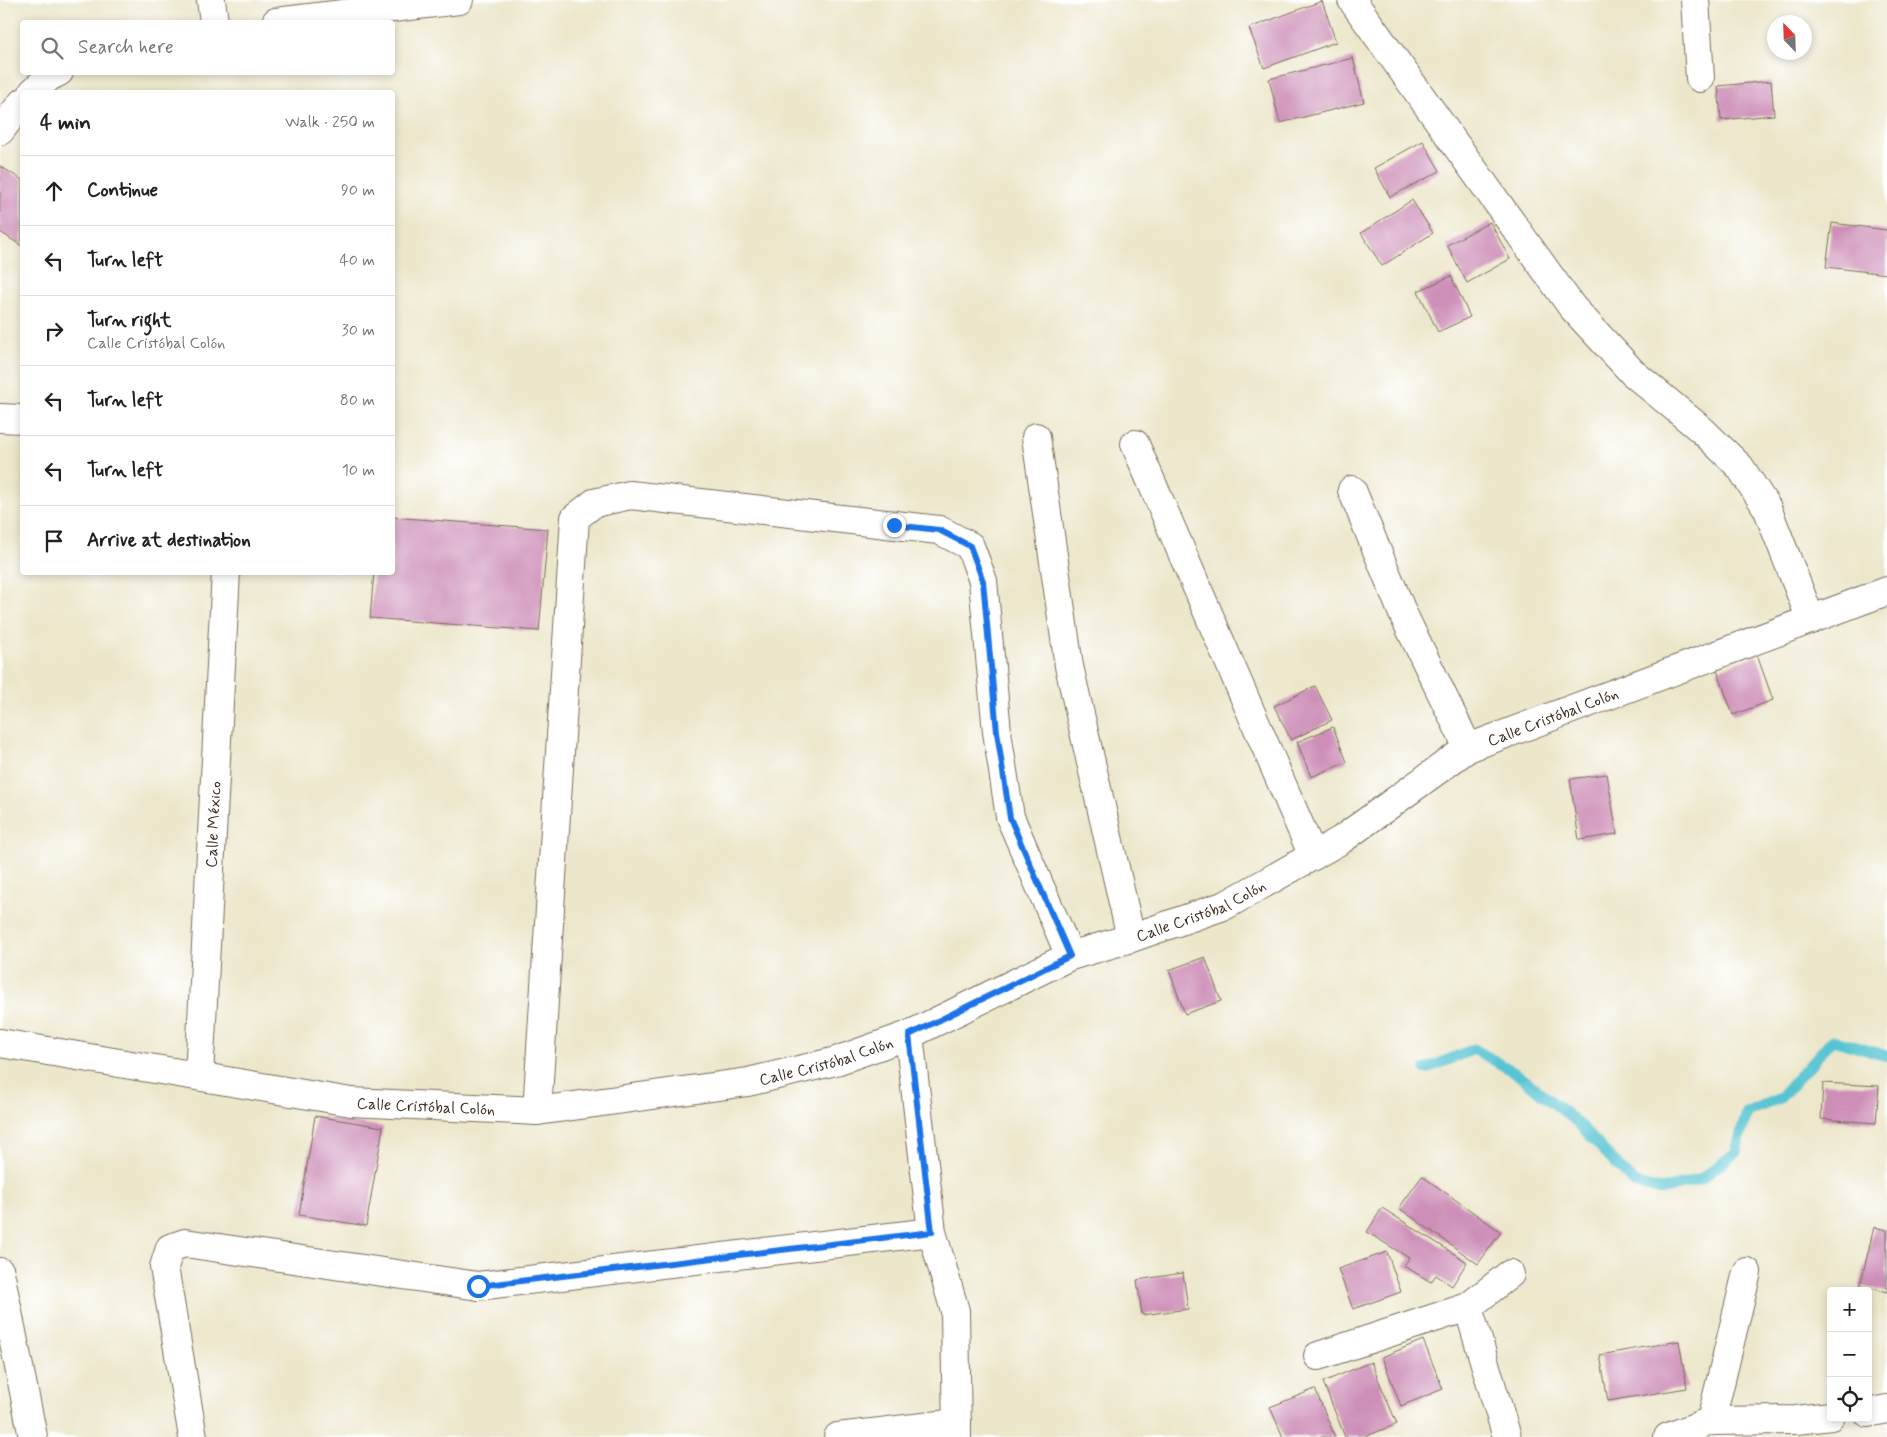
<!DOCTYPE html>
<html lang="en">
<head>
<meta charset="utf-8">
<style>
  :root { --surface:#fff; --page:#f2f2f2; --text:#202124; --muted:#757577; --line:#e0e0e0 }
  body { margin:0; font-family:Mynerve,sans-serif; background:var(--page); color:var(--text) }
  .controls { position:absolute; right:15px; bottom:15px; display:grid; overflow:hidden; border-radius:5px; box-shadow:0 2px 8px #0003 }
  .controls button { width:45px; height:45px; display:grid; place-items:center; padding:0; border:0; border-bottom:1px solid var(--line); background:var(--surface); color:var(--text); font:25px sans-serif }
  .compass { position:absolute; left:1767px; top:15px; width:45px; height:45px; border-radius:50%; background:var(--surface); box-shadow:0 2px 8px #0003; rotate:337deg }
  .stop { position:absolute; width:15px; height:15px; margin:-11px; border:4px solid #1a73e8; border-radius:50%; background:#fff }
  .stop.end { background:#1a73e8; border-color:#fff; box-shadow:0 1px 5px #0008 }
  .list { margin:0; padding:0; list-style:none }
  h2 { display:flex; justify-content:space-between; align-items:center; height:65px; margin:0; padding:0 20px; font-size:21px }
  h2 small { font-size:16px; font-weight:400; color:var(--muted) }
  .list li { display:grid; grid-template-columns:32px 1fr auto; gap:15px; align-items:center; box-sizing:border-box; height:70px; padding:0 20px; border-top:1px solid var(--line) }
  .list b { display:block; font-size:19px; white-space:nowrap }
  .list p { margin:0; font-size:16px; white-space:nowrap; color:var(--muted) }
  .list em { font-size:16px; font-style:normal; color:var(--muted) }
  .icon { flex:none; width:28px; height:28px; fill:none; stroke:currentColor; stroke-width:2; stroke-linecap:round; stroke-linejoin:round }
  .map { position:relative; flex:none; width:1887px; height:1437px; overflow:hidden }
  .search { position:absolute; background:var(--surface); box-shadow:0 2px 8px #0003; left:20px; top:20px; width:375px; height:55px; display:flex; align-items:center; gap:12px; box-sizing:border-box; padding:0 18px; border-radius:5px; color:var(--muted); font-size:19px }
  .panel { position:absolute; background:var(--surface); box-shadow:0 2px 8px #0003; left:20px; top:90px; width:375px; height:485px; border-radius:5px }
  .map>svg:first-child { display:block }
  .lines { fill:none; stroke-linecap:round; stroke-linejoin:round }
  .stream { stroke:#59c4d3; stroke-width:11 }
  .building { fill:#cd8fb8 }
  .minor-casing { stroke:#796c5a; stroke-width:30 }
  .minor { stroke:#fff; stroke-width:28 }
  .route { stroke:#1a73e8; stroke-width:6 }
  .labels { text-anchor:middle; stroke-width:4; stroke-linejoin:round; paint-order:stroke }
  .street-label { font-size:16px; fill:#3b2a1e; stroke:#fff }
</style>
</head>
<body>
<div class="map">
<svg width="1887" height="1437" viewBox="0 0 1887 1437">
  <rect width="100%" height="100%" fill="#fff"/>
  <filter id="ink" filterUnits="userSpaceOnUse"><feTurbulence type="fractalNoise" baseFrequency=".02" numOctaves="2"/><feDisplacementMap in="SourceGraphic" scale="10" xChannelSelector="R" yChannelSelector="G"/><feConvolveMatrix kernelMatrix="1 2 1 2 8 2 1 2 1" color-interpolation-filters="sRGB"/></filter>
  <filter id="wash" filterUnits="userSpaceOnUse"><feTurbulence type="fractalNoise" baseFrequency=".0096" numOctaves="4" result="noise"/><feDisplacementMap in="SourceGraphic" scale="20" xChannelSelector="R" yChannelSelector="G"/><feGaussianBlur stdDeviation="1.12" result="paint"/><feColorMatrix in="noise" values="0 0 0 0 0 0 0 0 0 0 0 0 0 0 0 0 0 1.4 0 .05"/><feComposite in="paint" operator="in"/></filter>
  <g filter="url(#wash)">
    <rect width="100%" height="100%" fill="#ece6ca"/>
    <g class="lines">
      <path class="stream" d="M1426 1069 1474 1049 1516 1073 1577 1122 1634 1183 1661 1190 1701 1179 1736 1152 1747 1112 1780 1098 1832 1040 1887 1056"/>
    </g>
    <g id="blocks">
      <path class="building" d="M1322 1 1336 42 1264 68 1249 28Z
        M1353 58 1364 102 1280 123 1269 79Z
        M1771 81 1774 115 1721 120 1718 86Z
        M1423 141 1440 171 1390 197 1374 168Z
        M0 166 22 180V246L0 232Z
        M1412 200 1433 233 1382 266 1361 233Z
        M1490 222 1510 259 1467 283 1447 245Z
        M1832 223 1887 230V274L1826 267Z
        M1451 276 1470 317 1438 332 1418 291Z
        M392 517 548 529 539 631 370 618 374 572H392Z
        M1757 655 1773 700 1733 715 1717 670Z
        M1315 686 1332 720 1291 740 1274 706Z
        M1333 727 1347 762 1311 777 1297 742Z
        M1607 774 1617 834 1579 840 1570 779Z
        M1205 957 1221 1001 1185 1014 1169 970Z
        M1823 1083 1879 1086 1876 1123 1821 1119Z
        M315 1116 383 1127 366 1226 299 1215Z
        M1422 1176 1501 1232 1478 1264 1399 1208Z
        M1382 1208 1467 1262 1452 1286 1436 1275 1431 1282 1404 1266 1409 1258 1367 1232Z
        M1874 1227 1887 1230V1292L1860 1286Z
        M1387 1252 1401 1292 1353 1309 1338 1269Z
        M1183 1273 1188 1309 1142 1315 1137 1280Z
        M1423 1340 1443 1389 1401 1406 1382 1357Z
        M1679 1341 1687 1388 1608 1401 1600 1355Z
        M1371 1362 1397 1424 1364 1437H1345L1323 1382Z
        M1315 1389 1335 1437H1283L1270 1407Z"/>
    </g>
  </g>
  <g filter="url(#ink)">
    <use href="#blocks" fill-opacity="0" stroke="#796c5a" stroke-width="1"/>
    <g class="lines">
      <defs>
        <g id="minor">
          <path d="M211 0 214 22"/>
          <path d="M1352 0 1572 307 1633 373 1703 431 1740 467 1767 508 1811 620"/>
          <path d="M1695 0 1700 78"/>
          <path d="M276 22 459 0"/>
          <path d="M33 92 49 77 59 72"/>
          <path d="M0 131 22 103"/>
          <path d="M0 418 22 419"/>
          <path d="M1036 437 1069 666 1131 938"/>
          <path d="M1135 444 1313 856"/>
          <path d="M1352 490 1403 614 1468 748"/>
          <path d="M909 1035 932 1232 955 1311 957 1437"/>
          <path id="s1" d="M0 1043 351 1102 537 1111 748 1082 836 1061 909 1035 1070 956 1131 938 1226 905 1341 840 1468 748 1887 591"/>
          <path id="s2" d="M199 1076 226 572"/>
          <path d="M537 1111 575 518 594 503 630 495 939 530 970 546 983 581 997 732 1010 817 1070 956"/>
          <path d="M0 1272 33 1437"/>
          <path d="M1468 1307 1507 1437"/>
          <path d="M1318 1356 1468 1307 1510 1274"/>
          <path d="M1868 1413 1887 1409"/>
          <path d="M1711 1421 1747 1272"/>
          <path d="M193 1437 164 1267 170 1248 185 1243 478 1286 932 1232"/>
          <path d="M838 1437 957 1423"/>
          <path d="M1668 1437 1711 1421 1796 1420 1831 1416"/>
        </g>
      </defs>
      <use href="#minor" class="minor-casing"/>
      <use href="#minor" class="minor"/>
    </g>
  </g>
  <g class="lines" filter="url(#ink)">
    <path class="route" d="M478 1286 932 1232 909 1035 1070 956 1010 818 997 732 983 581 970 546 939 530 894 525"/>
  </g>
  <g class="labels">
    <g class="street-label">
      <text dy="6" stroke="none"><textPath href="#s1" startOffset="1646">Calle Cristóbal Colón</textPath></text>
      <text dy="6" stroke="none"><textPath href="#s2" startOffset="252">Calle México</textPath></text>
      <text dy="6" stroke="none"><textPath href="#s1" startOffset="1241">Calle Cristóbal Colón</textPath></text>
      <text dy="6" stroke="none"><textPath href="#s1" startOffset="836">Calle Cristóbal Colón</textPath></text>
      <text dy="6" stroke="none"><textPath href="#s1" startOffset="431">Calle Cristóbal Colón</textPath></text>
    </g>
  </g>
</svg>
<div class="controls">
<button>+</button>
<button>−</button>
<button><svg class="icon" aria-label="locate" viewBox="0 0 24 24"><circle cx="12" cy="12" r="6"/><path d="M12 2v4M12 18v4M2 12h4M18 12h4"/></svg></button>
</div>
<svg class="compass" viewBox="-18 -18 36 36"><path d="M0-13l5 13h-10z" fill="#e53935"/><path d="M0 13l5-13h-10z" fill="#757577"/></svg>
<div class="stop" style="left:478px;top:1286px"></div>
<div class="stop end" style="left:894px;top:525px"></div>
<div class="search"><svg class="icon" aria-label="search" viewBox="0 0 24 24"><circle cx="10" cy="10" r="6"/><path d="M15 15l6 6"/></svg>Search here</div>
<section class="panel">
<h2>4 min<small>Walk · 250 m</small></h2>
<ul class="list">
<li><svg class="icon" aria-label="ahead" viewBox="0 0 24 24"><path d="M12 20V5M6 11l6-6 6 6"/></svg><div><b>Continue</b></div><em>90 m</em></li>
<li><svg class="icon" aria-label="left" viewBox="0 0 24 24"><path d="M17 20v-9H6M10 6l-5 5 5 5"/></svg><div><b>Turn left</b></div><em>40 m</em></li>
<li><svg class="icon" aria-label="right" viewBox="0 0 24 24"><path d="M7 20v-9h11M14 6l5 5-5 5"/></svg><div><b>Turn right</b><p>Calle Cristóbal Colón</p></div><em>30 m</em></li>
<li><svg class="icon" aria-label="left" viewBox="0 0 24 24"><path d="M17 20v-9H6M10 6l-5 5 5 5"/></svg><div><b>Turn left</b></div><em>80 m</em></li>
<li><svg class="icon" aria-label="left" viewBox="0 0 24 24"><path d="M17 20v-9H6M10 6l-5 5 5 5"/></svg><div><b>Turn left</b></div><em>10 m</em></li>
<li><svg class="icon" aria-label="arrive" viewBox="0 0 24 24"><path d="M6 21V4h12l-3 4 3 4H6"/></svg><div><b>Arrive at destination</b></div></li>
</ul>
</section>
</div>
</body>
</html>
